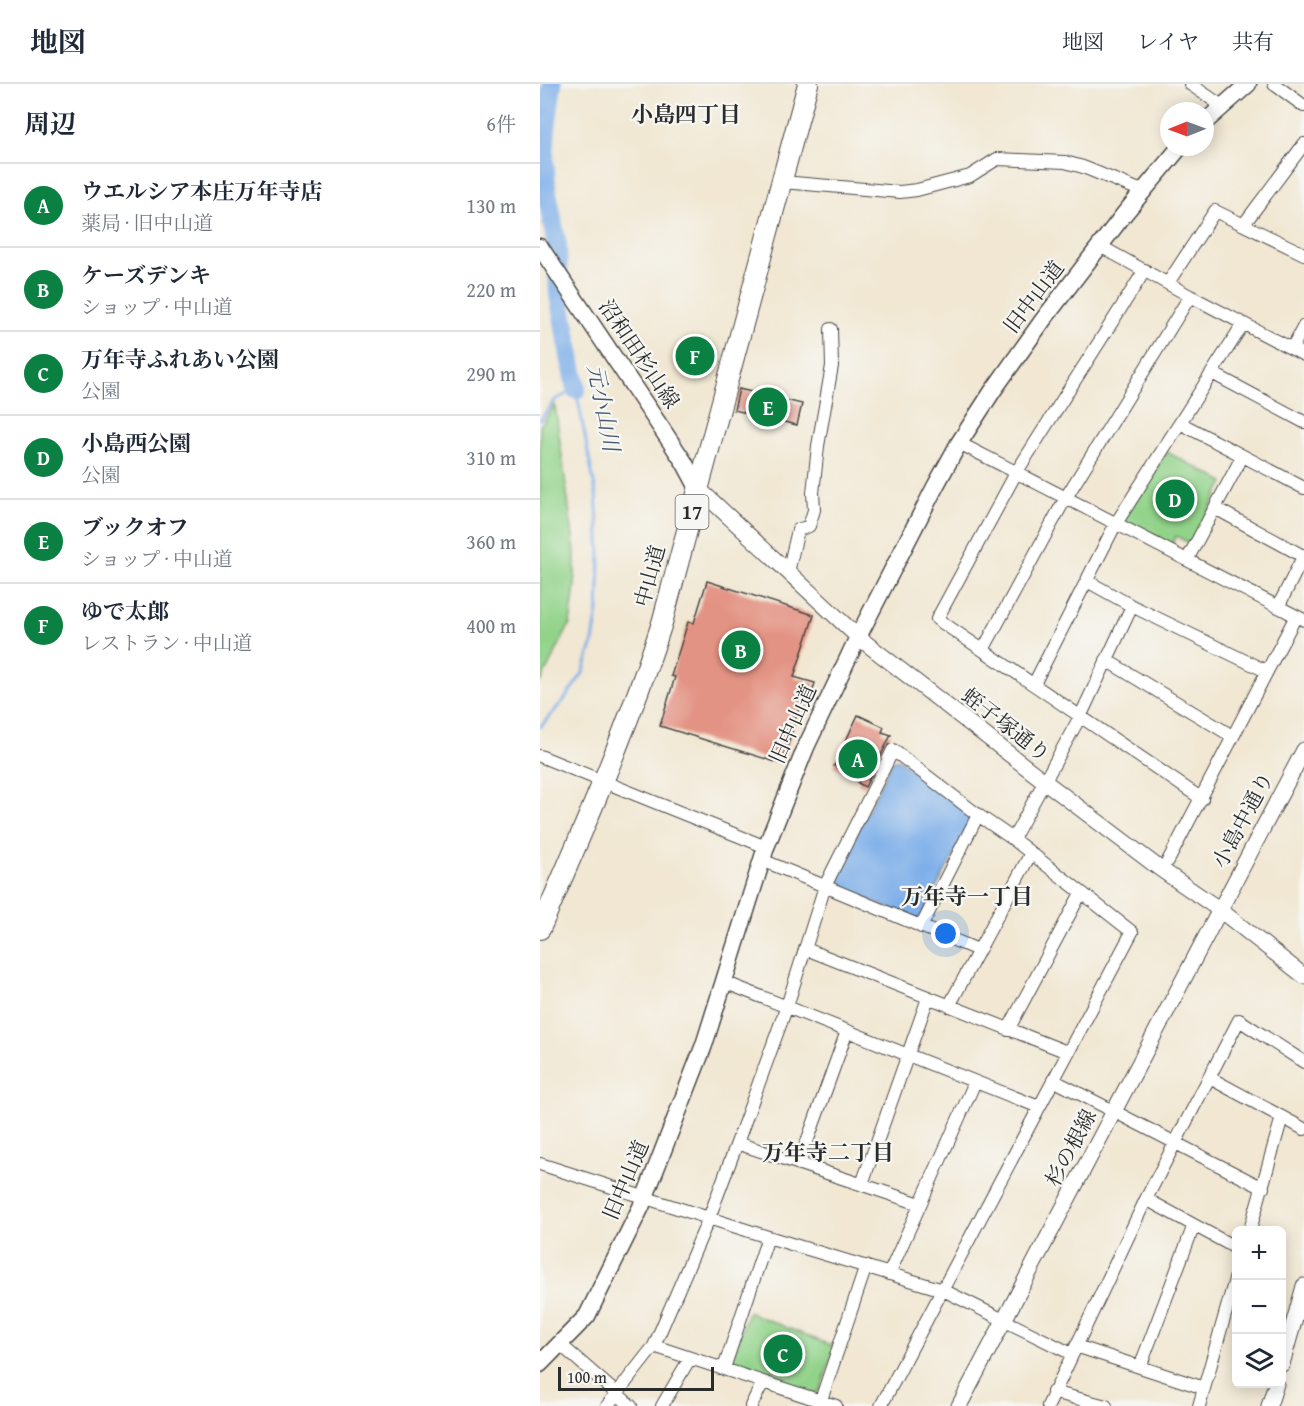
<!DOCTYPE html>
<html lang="ja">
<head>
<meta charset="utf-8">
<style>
  :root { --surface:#fff; --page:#f2f2f3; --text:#1f2937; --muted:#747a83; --line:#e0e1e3; --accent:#0b8043 }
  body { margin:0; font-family:"Gentium Book Plus","Noto Serif JP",serif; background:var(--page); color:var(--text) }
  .controls { position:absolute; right:18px; bottom:18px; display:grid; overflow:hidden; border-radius:9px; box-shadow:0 3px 15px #0003 }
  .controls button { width:54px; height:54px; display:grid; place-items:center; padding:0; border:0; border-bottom:2px solid var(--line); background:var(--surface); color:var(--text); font:30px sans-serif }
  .compass { position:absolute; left:620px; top:18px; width:54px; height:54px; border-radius:50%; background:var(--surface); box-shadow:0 3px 15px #0003; rotate:269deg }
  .scale { position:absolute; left:18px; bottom:15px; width:156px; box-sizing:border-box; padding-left:6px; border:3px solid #2b2b2b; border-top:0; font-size:16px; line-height:21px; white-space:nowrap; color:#2b2b2b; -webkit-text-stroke:4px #f6f6f2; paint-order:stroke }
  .you { position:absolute; left:406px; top:850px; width:21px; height:21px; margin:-15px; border:4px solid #fff; border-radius:50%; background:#1a73e8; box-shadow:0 0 0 9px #1a73e833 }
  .badge { display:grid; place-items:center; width:39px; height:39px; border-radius:50%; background:var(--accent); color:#fff; font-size:20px; font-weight:700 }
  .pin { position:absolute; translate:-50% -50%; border:3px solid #fff; box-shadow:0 2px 6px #0006 }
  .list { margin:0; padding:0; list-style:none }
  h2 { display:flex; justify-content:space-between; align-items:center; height:78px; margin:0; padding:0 24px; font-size:26px }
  h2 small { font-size:20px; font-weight:400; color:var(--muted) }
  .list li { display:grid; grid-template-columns:39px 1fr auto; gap:18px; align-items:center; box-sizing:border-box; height:84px; padding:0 24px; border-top:2px solid var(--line) }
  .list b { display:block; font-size:22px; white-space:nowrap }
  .list p { margin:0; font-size:20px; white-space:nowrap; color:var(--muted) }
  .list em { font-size:20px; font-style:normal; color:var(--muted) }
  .icon { flex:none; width:33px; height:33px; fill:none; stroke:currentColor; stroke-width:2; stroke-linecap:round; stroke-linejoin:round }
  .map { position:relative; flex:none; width:764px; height:1322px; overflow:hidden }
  header { display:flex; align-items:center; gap:36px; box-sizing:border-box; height:84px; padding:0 30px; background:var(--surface); border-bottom:2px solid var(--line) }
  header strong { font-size:28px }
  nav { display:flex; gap:33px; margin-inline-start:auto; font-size:21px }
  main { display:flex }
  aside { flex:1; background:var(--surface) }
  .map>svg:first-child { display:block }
  .green { fill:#92d38a; stroke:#5e7f5a; stroke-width:1.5 }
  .water { fill:#7eafe9; stroke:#546d8a; stroke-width:1.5 }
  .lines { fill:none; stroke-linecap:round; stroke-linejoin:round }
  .stream { stroke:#7eafe9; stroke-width:3 }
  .river { stroke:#7eafe9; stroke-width:20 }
  .building { fill:#e39383 }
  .minor-casing { stroke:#494744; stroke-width:14 }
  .tertiary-casing { stroke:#494744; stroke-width:17 }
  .secondary-casing { stroke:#494744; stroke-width:19 }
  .trunk-casing { stroke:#494744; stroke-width:22 }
  .minor { stroke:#fff; stroke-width:12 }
  .tertiary { stroke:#fff; stroke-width:15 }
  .secondary { stroke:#fff; stroke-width:16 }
  .trunk { stroke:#fff; stroke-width:20 }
  .labels { text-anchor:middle; stroke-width:4.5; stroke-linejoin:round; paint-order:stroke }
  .shield { fill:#f6f6f2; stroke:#686867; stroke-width:1.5 }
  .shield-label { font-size:20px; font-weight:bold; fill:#2b2b2b }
  .street-label { font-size:21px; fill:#2b2b2b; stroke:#f6f6f2 }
  .neighbourhood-label { font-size:22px; font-weight:bold; fill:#2b2b2b; stroke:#f6f6f2 }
  .water-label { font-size:22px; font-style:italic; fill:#48596e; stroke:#f6f6f2 }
</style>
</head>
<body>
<header>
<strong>地図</strong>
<nav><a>地図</a><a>レイヤ</a><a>共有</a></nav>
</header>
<main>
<aside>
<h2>周辺<small>6件</small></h2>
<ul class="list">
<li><span class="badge">A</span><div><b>ウエルシア本庄万年寺店</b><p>薬局 · 旧中山道</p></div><em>130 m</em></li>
<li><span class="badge">B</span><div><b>ケーズデンキ</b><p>ショップ · 中山道</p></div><em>220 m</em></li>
<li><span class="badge">C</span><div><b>万年寺ふれあい公園</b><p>公園</p></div><em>290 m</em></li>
<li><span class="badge">D</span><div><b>小島西公園</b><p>公園</p></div><em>310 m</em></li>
<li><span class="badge">E</span><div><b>ブックオフ</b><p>ショップ · 中山道</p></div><em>360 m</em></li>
<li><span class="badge">F</span><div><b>ゆで太郎</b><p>レストラン · 中山道</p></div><em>400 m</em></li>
</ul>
</aside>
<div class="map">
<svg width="764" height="1322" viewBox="0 0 764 1322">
  <rect width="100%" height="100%" fill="#f6f6f2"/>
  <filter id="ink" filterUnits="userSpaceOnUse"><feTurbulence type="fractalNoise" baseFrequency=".0167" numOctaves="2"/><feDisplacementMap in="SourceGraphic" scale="12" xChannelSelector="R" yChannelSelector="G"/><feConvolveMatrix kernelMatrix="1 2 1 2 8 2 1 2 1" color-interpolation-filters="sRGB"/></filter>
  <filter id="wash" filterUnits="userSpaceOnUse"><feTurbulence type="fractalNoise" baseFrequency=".008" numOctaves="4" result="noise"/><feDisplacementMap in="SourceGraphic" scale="24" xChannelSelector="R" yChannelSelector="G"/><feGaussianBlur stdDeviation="1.35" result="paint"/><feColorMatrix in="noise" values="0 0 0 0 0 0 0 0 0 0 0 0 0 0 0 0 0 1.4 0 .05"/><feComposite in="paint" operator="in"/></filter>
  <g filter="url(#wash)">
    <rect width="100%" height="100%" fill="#f1e7d2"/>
    <path class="green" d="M15 321 35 468V502L30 540 0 599V342Z
      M627 368 684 398 651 460 636 452 631 462 585 440 584 433Z
      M208 1228 295 1263 280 1307 271 1310 194 1284 191 1277Z"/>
    <path class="water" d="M358 675 429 730 431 739 380 835H375L294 802 293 797 352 677Z"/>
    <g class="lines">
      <path class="stream" d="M0 336 15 316 36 305 56 410 60 472 58 525 53 558 43 589 24 616 0 643"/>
      <path class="river" d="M12 0 6 43 4 73 6 103 17 162 19 211 36 305"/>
    </g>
    <g id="blocks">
      <path class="building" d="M199 305 262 320 257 341 194 326Z
        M167 497 274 531 254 593 275 599 267 626 259 624 242 680 120 642 135 593 131 592 148 538 154 539Z
        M318 631 344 643 342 648 351 651 325 703 318 699 320 695 294 682Z"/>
    </g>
  </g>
  <g filter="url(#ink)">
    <use href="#blocks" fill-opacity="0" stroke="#494744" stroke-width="1.5"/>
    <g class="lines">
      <defs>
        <path id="minor" d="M650 0 682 22
          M734 0 764 22
          M242 98 360 108 377 106 430 92 457 75 525 78 543 83 602 107
          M704 140 764 60
          M560 162 650 212 764 271
          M605 186 476 389 397 535 662 715
          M628 199 675 127 764 170
          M752 264 764 242
          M672 289 764 338
          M640 339 764 404
          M419 359 764 536
          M675 424 763 472
          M647 476 702 373
          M248 488 258 446 269 442 274 426 273 409 278 362 292 282 291 245
          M547 497 592 522 726 587
          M738 523 764 471
          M443 566 525 415 650 212
          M566 576 692 652
          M494 600 575 441 703 240
          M0 672 226 763
          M473 755 541 631 592 522
          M222 776 438 866
          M628 777 756 532
          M381 843 438 731
          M266 865 527 968
          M184 898 499 1023
          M409 922 491 769
          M468 946 541 809
          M670 994 764 1045
          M513 996 723 1104
          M197 1059 380 1120
          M0 1080 228 1153 403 1206 532 1270
          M259 1080 307 947
          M322 1100 388 914
          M606 1115 696 1164
          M710 1146 742 1033
          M349 1190 435 998
          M21 1261 91 1322
          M114 1262 296 1322
          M536 1262 664 1304
          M600 1283 654 1141
          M184 1284 228 1153
          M513 1308 566 1322
          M281 1316 326 1182
          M67 1322 114 1262 169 1134 197 1059 247 922 285 802 353 666 438 731 473 755 592 848 341 1322
          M122 1322 150 1274
          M211 1322 223 1298
          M508 1322 606 1115 699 936 764 978
          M659 1322 696 1192"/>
        <path id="tertiary" d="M158 404 318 553 504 697 619 784 680 826 764 892
          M742 1280 764 1202
          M419 1322 764 666
          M729 1322 736 1300"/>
        <path id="secondary" d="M665 38 708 0
          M0 163 144 378 158 404
          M0 1280 47 1232 101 1123 164 961 226 763 266 663 318 553 396 401 419 359 452 308 503 236 585 129 640 63"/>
        <path id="trunk" d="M0 845C44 744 88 644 122 539L268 0"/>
      </defs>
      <use href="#minor" class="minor-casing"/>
      <use href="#tertiary" class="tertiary-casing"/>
      <use href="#secondary" class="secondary-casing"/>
      <use href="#trunk" class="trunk-casing"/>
      <use href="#minor" class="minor"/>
      <use href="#tertiary" class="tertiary"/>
      <use href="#secondary" class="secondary"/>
      <use href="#trunk" class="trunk"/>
    </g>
  </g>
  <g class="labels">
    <rect class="shield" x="135.5" y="411" width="33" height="34" rx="4.5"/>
    <g class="shield-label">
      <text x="152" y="435">17</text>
    </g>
    <g class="street-label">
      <text transform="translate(494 213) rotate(-53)" y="7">旧中山道</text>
      <text transform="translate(99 270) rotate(56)" y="7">沼和田杉山線</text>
      <text transform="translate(110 492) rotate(-75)" y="7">中山道</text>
      <text transform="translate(253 640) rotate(-66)" y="7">旧中山道</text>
      <text transform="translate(466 641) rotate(38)" y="7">蛭子塚通り</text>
      <text transform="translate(703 736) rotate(-62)" y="7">小島中通り</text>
      <text transform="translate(531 1064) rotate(-62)" y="7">杉の根線</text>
      <text transform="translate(86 1096) rotate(-67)" y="7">旧中山道</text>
    </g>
    <g class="neighbourhood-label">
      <text x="146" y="38">小島四丁目</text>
      <text x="427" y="820">万年寺一丁目</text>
      <text x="288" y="1076">万年寺二丁目</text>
    </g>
    <g class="water-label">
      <text transform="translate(64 324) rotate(79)" y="8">元小山川</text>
    </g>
  </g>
</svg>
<div class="controls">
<button>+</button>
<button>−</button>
<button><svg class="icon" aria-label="layers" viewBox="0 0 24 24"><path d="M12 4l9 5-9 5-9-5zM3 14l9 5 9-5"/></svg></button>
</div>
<svg class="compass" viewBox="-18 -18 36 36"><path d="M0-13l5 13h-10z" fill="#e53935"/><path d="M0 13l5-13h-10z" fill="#747a83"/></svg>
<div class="scale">100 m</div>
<div class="you"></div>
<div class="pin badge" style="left:318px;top:675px">A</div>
<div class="pin badge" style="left:201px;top:566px">B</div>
<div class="pin badge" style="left:243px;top:1270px">C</div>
<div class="pin badge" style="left:635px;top:415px">D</div>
<div class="pin badge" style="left:228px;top:323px">E</div>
<div class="pin badge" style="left:155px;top:272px">F</div>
</div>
</main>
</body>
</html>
